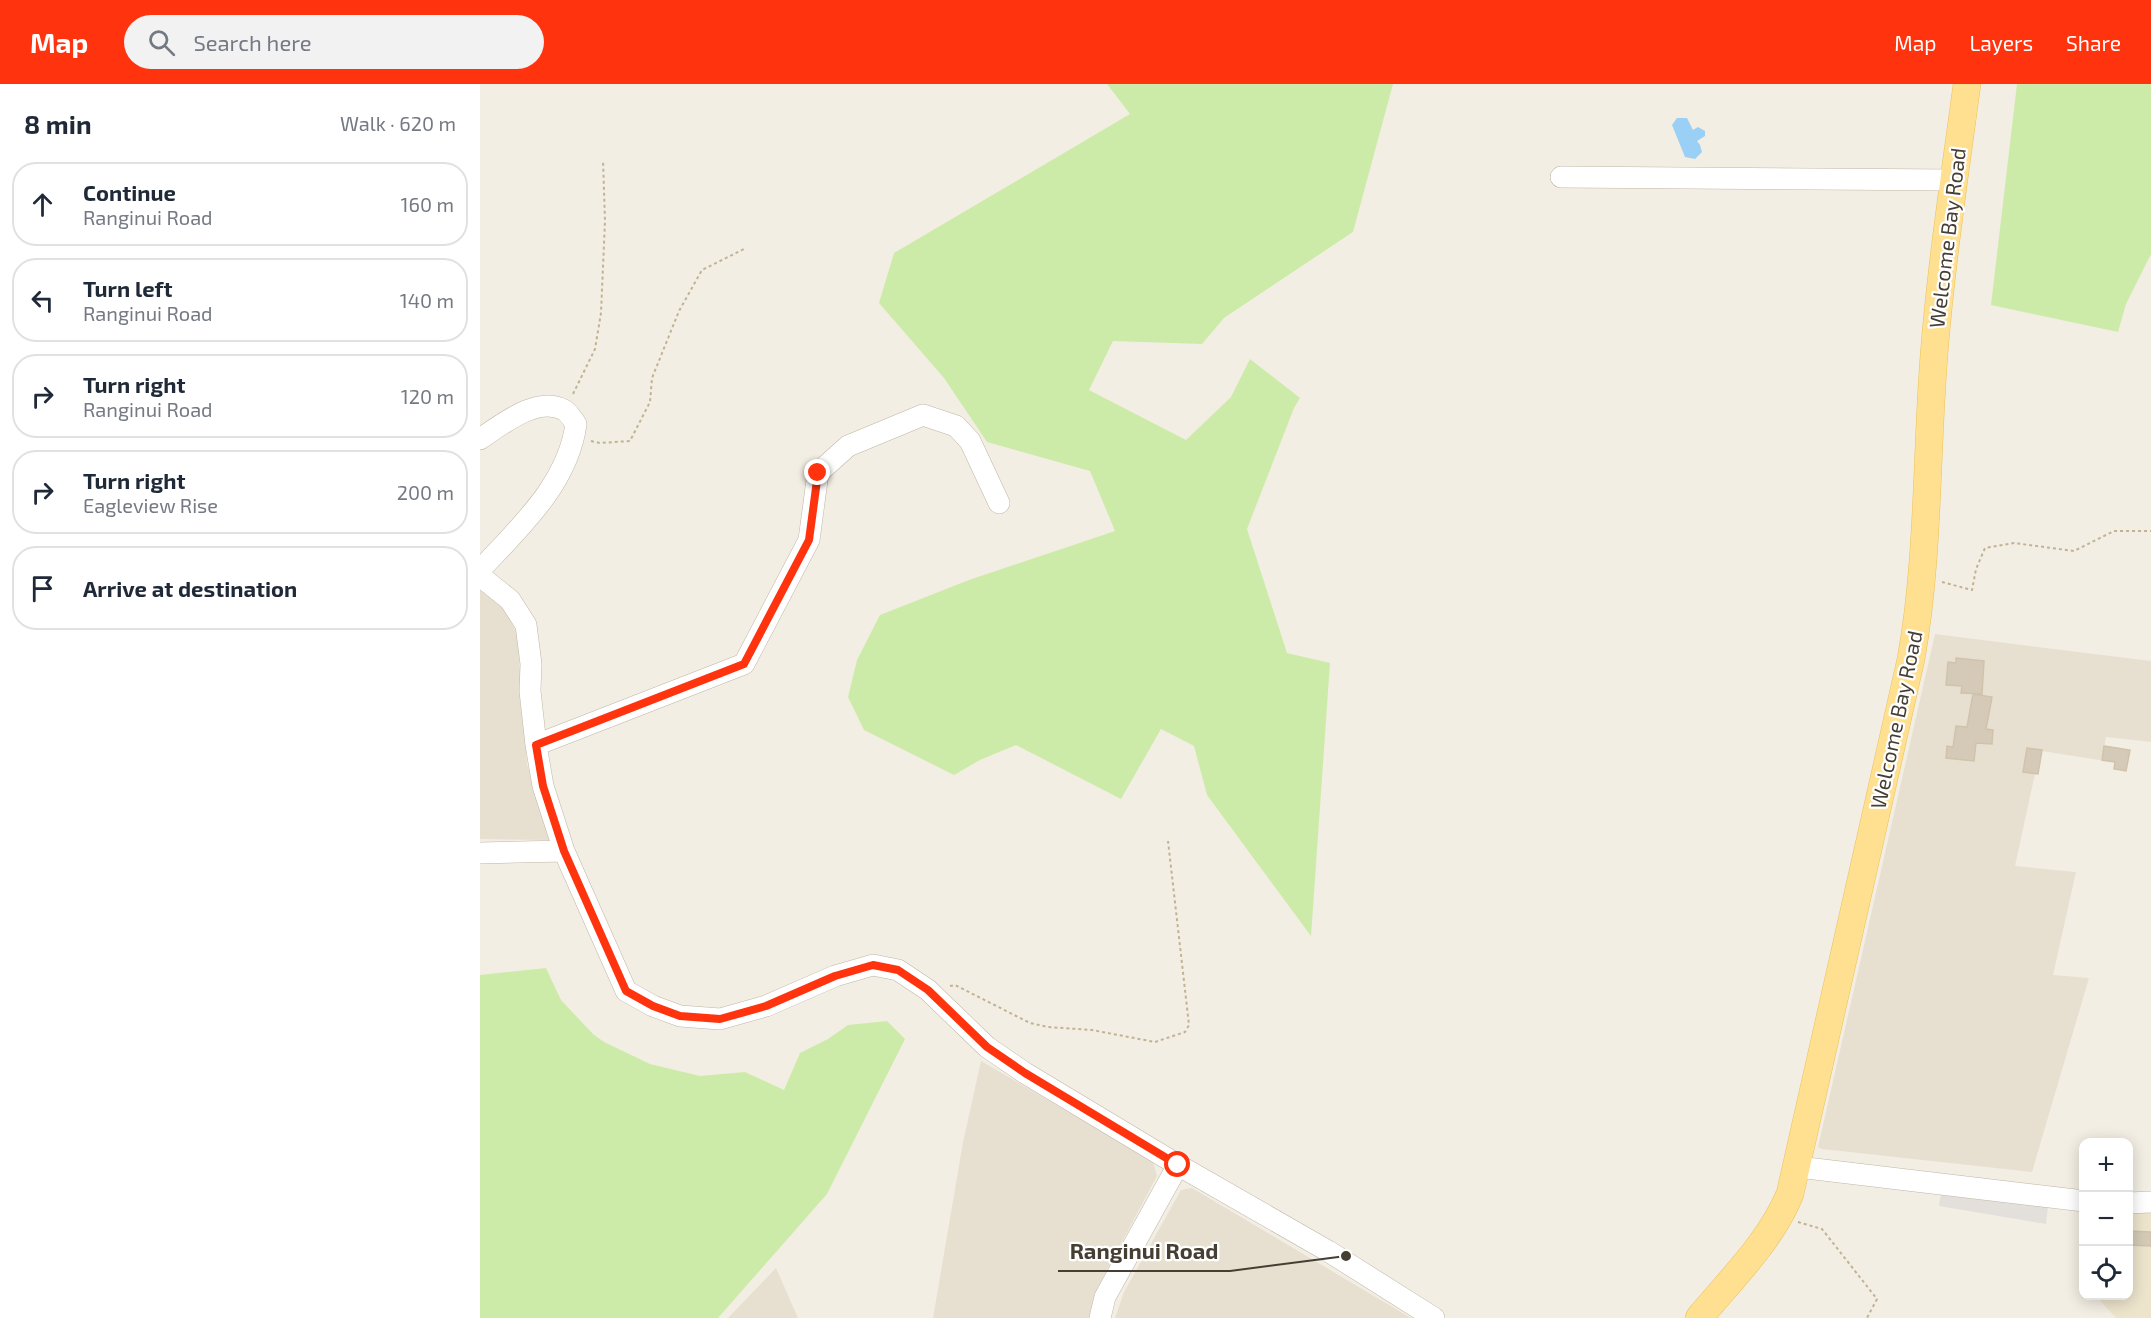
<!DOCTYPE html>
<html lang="en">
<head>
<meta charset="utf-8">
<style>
  :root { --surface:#fff; --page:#f2f2f3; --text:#1f2937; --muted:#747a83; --line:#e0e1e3; --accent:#ff330e }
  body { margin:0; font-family:"Exo 2",sans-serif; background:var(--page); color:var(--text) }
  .controls { position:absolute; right:18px; bottom:18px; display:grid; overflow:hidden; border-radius:12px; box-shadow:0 3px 15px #0003 }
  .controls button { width:54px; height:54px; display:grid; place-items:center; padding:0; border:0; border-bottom:2px solid var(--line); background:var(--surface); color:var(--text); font:30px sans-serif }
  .stop { position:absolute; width:18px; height:18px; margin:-14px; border:4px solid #ff330e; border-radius:50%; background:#fff }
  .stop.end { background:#ff330e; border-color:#fff; box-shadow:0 2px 6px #0008 }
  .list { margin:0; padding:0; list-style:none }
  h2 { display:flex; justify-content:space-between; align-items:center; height:78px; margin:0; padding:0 24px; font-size:26px }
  h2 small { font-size:20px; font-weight:400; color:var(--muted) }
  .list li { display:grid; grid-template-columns:39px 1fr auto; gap:18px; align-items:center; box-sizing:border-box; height:84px; margin:0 12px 12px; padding:0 12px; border:2px solid var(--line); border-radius:24px }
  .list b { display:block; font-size:22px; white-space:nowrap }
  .list p { margin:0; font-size:20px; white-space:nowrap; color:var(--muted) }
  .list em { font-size:20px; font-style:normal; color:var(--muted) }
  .icon { flex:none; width:33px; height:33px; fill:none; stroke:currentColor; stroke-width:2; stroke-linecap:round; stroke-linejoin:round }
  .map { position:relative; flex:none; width:1671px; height:1234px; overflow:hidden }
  header { display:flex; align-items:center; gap:36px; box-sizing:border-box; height:84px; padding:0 30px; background:var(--accent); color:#fff }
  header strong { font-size:28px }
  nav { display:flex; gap:33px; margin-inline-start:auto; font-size:21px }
  .search { width:420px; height:54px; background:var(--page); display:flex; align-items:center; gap:15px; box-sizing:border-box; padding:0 21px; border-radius:33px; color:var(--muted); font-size:22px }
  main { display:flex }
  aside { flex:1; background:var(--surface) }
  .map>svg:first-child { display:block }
  .residential { fill:#e7e0d1 }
  .education { fill:#ede4cc }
  .green { fill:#cdeba8 }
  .parking { fill:#e3e0dc }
  .water { fill:#9ad0f5 }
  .building { fill:#d5cab8; stroke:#d1c2aa; stroke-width:1.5 }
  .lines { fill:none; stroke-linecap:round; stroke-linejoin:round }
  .minor-casing { stroke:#bfb6a5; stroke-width:22 }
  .major-casing { stroke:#ecc058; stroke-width:28 }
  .path { stroke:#c2b295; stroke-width:2; stroke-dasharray:3 3; stroke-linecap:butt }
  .minor { stroke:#fff; stroke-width:21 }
  .major { stroke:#ffe090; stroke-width:27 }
  .route { stroke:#ff330e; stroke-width:8 }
  .labels { text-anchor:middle; stroke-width:4.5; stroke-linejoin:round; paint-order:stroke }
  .street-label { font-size:21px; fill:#453e33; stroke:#fff }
  .leader { fill:none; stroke:#453e33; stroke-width:2 }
  .callout-dot { fill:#453e33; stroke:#fff; stroke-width:2 }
  .callout-label { font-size:22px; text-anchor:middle; font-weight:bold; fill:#453e33; stroke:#fff; stroke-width:4.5; stroke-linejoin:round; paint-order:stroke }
</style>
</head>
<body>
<header>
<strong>Map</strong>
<div class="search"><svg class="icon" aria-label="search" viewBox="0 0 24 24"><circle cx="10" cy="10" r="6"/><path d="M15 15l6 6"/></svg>Search here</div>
<nav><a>Map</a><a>Layers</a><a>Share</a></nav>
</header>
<main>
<aside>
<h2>8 min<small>Walk · 620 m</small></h2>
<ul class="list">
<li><svg class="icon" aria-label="ahead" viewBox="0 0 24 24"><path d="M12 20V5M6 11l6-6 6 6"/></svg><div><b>Continue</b><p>Ranginui Road</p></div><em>160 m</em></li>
<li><svg class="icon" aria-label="left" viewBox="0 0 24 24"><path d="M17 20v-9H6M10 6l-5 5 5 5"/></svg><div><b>Turn left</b><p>Ranginui Road</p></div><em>140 m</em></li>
<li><svg class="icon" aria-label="right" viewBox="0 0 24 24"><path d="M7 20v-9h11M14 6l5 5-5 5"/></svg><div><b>Turn right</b><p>Ranginui Road</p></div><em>120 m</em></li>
<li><svg class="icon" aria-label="right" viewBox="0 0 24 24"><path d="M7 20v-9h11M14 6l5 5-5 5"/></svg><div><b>Turn right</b><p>Eagleview Rise</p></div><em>200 m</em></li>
<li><svg class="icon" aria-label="arrive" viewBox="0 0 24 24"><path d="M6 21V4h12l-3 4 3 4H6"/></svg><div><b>Arrive at destination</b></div></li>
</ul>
</aside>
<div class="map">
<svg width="1671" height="1234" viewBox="0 0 1671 1234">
  <rect width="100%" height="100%" fill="#f3eee3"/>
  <path class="residential" d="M0 501 10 507 27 530 37 550 47 680 70 756 0 755Z
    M1455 550 1671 577V658L1626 653 1622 675 1619 676 1562 667 1558 690H1555L1535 782 1596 788 1573 891 1609 894 1552 1088 1342 1065 1338 1063Z
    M501 977 671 1076 674 1081 677 1092 618 1203 610 1234H453L483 1058Z
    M712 1104 931 1234H635L644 1208 701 1106Z
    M296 1184 318 1234H248Z"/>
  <path class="education" d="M1649 1122 1671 1124V1234H1636L1616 1212H1648Z"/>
  <path class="green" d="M627 0H913L873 148 744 234 722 260 633 257 609 306 706 356 751 313 770 275 820 314 814 324 767 445 807 569 850 579 831 852 727 711 714 662 681 645 641 715 536 661 500 676 474 691 384 646 368 613 377 576 400 531 489 496 635 447 610 387 507 358 464 294 399 219 414 169 650 30Z
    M1537 0H1671V170L1646 220 1638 248 1511 221Z
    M66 884 81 916 113 950 124 958 170 980 220 992 265 988 304 1006 320 969 348 955 368 941 407 937 425 955 347 1110 238 1234H0V891Z"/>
  <path class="parking" d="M1462 1101 1569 1114 1566 1140 1459 1122Z"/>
  <path class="water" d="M1197 34H1207L1213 46 1218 43 1225 47V52L1217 57 1220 61 1222 68 1215 75 1205 73 1192 41Z"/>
  <path class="building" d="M1476 574 1504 577 1502 610 1481 609 1482 602 1466 601 1468 578 1476 579Z
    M1493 610 1512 613 1506 645 1513 646 1512 660 1496 659 1494 677 1466 674 1467 662 1473 663 1476 642 1487 643Z
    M1624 662 1650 666 1646 687 1634 685 1635 678 1622 676Z
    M1547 664 1562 666 1558 690 1543 688Z
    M1648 1147 1671 1148V1162L1648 1161Z"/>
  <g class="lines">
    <defs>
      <path id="minor" d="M1081 93 1475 96
        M0 355C21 341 58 311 84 326 88 328 93 336 96 340 88 400 39 444 0 486
        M0 492 30 516 46 541 51 580 50 607 56 661 63 702 84 767 146 907 173 922 200 932 240 935 286 922 355 892 393 881 418 886 448 906 507 963 545 989 698 1081 848 1167 954 1234
        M56 661 264 580 329 456 338 389 368 362 443 331 476 342 490 357 519 419
        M0 769 84 767
        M1318 1083 1604 1117
        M1648 1119 1671 1118
        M620 1234 625 1213 698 1081"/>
      <path id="major" d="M1219 1234C1252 1194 1290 1158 1310 1110L1431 575C1449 475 1446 372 1454 271 1461 181 1475 90 1487 0"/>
    </defs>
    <use href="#minor" class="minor-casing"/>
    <use href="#major" class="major-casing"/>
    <path class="path" d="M93 310 115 265 121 229 125 137 123 76
      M111 357 120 359 150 357 170 318 172 294 199 227 222 186 266 164
      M1462 498 1492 506 1496 485 1505 464 1534 459 1594 467 1634 447H1671
      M470 902 475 901 550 939 568 943 612 946 675 958 705 948 709 941 688 757
      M1318 1138 1342 1145 1397 1215 1387 1234"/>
    <use href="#minor" class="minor"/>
    <use href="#major" class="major"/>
  </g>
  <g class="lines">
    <path class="route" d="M338 389 329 456 264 580 56 661 63 702 84 767 146 907 173 922 200 932 240 935 286 922 355 892 393 881 418 886 448 906 507 963 545 989 698 1081"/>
  </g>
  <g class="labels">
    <g class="street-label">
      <text transform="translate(1468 154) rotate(-83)" y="7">Welcome Bay Road</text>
      <text transform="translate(1417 636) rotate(-78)" y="7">Welcome Bay Road</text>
    </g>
  </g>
  <path class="leader" d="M866 1172L750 1187H578"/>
  <circle class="callout-dot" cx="866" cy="1172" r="6"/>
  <g class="callout-label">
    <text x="664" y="1175">Ranginui Road</text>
  </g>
</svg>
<div class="controls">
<button>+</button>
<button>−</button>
<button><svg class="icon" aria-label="locate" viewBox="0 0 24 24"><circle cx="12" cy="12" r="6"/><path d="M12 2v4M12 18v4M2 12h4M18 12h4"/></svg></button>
</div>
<div class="stop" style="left:698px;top:1081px"></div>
<div class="stop end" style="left:338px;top:389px"></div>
</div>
</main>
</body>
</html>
